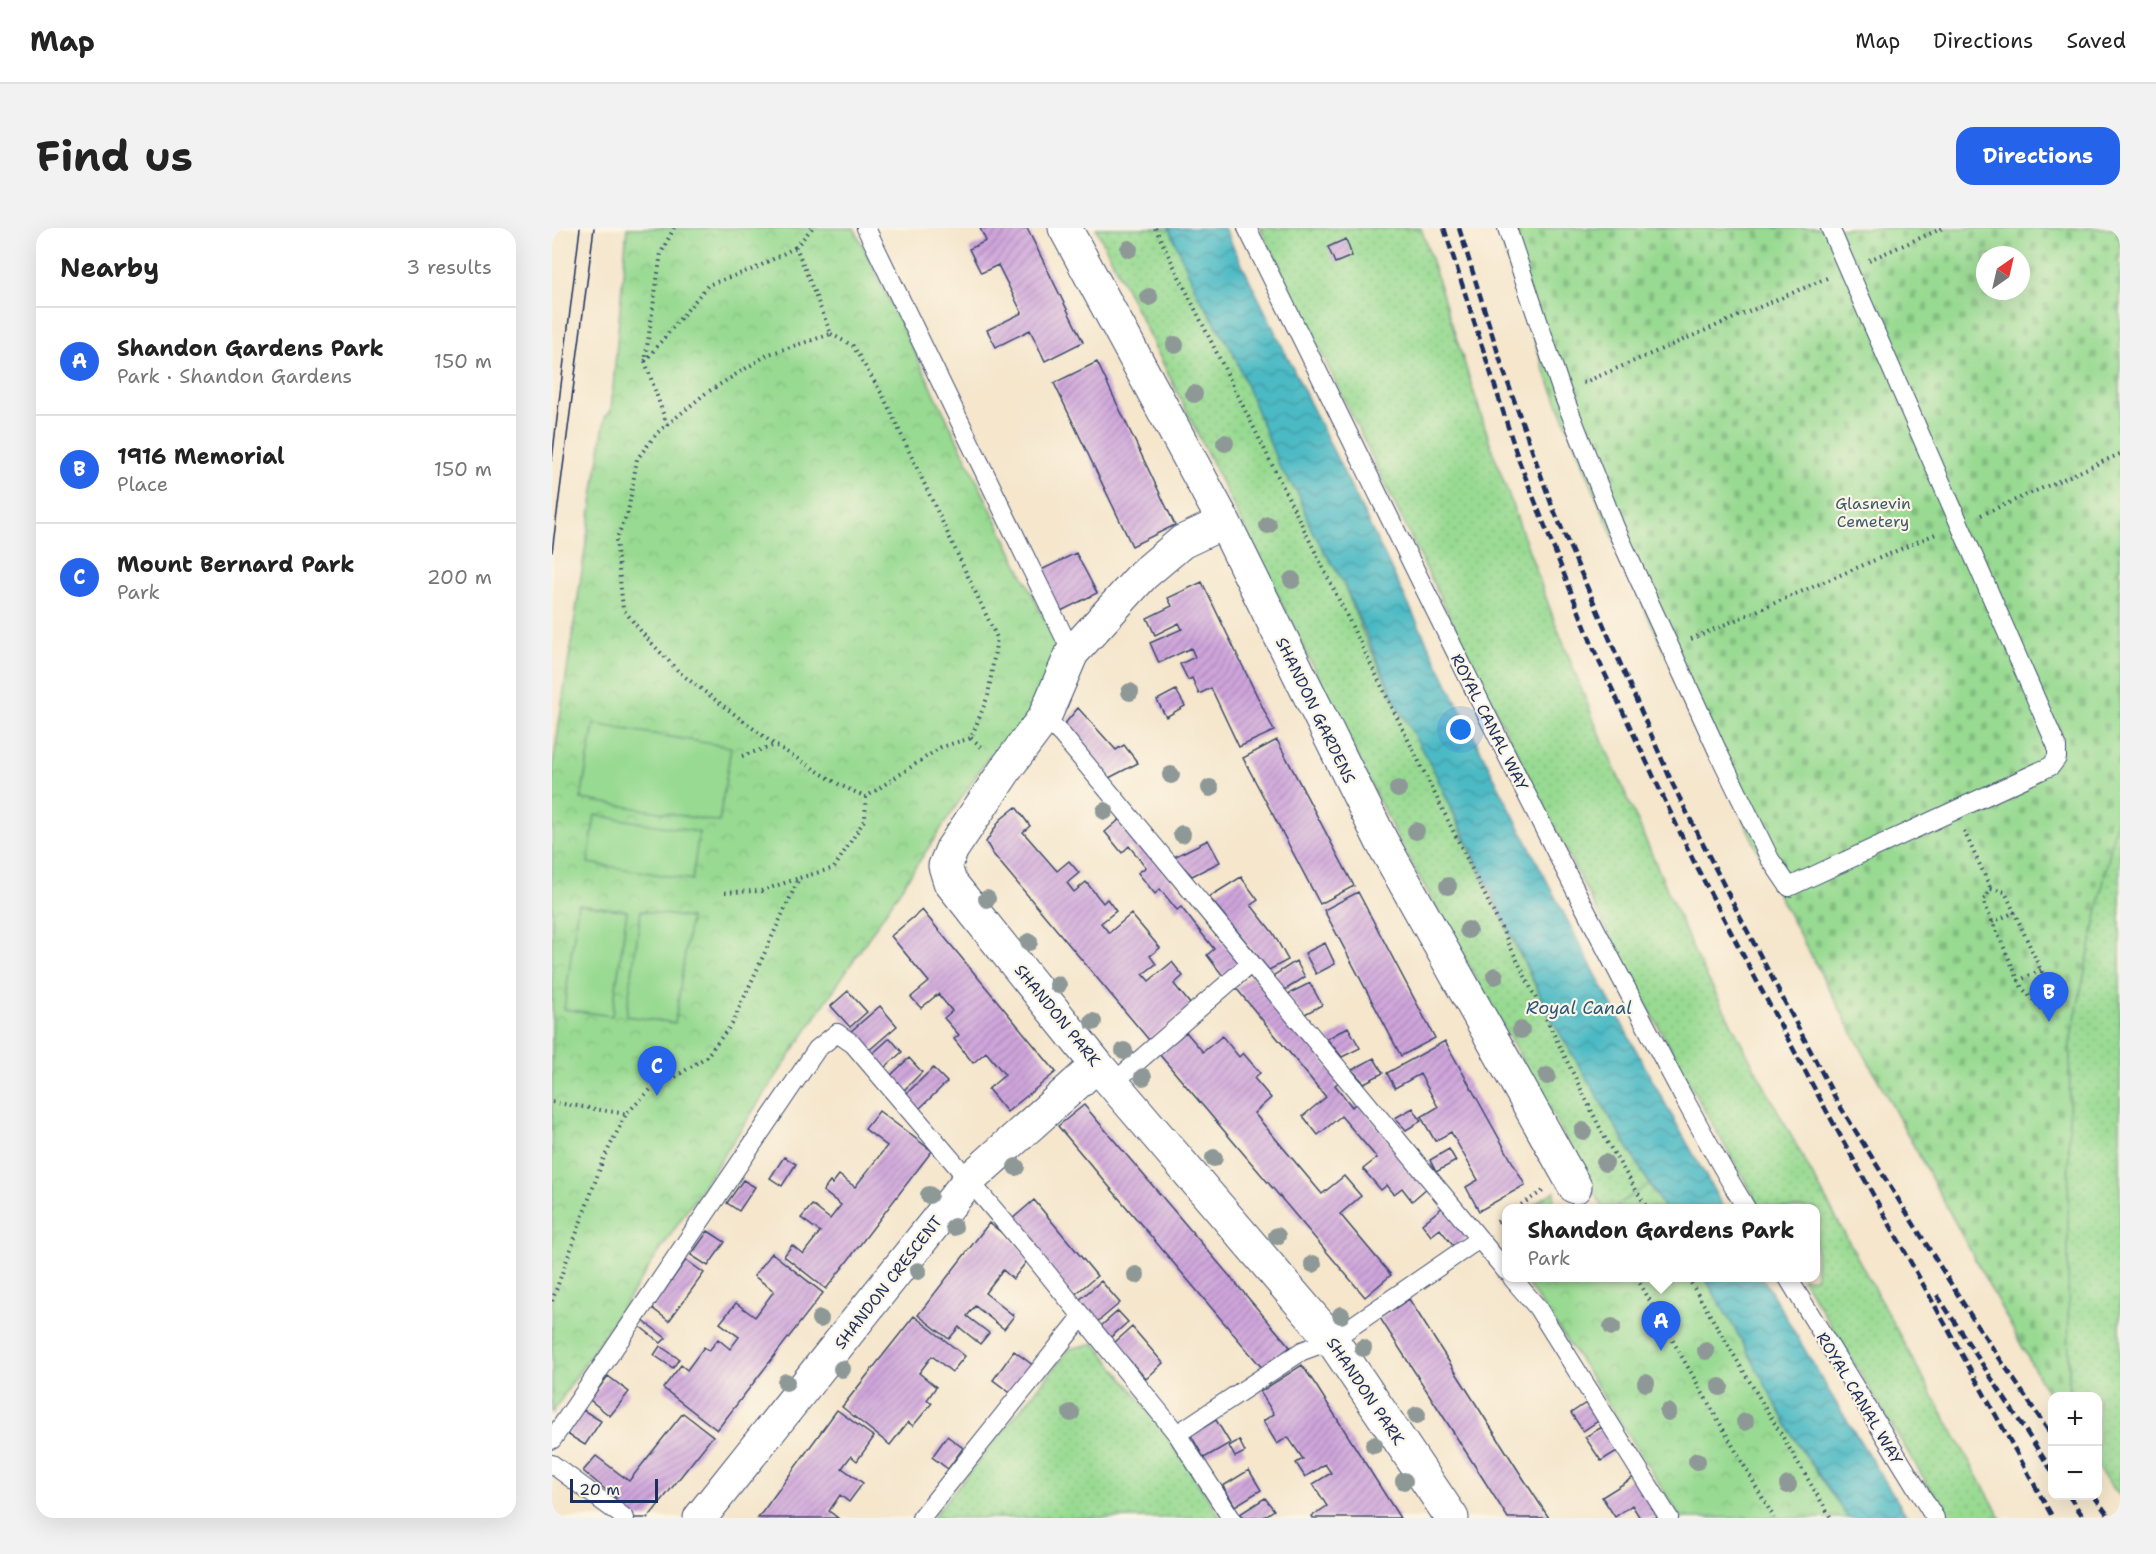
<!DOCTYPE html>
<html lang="en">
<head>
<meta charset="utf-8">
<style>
  :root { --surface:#fff; --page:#f2f2f2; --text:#222; --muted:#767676; --line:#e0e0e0; --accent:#2563eb }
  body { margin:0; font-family:"Shantell Sans",sans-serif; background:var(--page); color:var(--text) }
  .controls { position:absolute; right:18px; bottom:18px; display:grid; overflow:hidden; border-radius:12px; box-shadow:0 6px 24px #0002 }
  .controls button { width:54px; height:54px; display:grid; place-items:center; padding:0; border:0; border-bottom:2px solid var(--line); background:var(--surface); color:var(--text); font:30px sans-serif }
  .compass { position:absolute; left:1424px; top:18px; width:54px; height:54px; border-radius:50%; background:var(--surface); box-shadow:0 6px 24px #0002; rotate:34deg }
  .scale { position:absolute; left:18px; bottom:15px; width:88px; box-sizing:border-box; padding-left:6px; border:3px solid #1b2f5e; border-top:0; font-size:16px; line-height:21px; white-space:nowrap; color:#1b2f5e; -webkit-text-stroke:4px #fcf5e5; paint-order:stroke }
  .you { position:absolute; left:909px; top:502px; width:21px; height:21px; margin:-15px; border:4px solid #fff; border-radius:50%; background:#1a73e8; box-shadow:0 0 0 9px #1a73e833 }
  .badge { display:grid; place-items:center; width:39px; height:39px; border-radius:50%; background:var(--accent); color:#fff; font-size:20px; font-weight:700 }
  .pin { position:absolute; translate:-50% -50px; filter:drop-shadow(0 2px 3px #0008) }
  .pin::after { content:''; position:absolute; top:32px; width:21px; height:18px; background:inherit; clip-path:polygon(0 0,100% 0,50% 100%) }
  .popup { position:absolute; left:950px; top:976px; width:318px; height:78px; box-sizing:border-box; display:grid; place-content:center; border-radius:12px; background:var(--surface); filter:drop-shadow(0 2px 4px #0005); font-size:20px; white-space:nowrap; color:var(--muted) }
  .popup b { font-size:22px; color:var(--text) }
  .popup::after { content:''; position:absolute; left:50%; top:100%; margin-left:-12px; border:12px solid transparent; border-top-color:var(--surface) }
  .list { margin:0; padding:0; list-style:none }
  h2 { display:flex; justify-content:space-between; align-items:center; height:78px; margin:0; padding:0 24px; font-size:26px }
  h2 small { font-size:20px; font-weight:400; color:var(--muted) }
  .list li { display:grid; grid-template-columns:39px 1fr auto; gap:18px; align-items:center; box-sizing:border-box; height:108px; padding:0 24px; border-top:2px solid var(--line) }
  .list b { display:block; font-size:22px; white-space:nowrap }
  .list p { margin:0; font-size:20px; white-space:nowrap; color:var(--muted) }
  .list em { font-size:20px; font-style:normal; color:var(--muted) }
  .map { position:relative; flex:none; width:1568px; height:1290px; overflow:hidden; border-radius:18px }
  header { display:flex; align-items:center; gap:36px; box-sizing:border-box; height:84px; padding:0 30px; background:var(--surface); border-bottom:2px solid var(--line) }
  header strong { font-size:28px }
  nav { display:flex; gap:33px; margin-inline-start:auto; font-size:21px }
  .intro { display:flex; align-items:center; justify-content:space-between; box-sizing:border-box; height:144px; padding:0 36px }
  h1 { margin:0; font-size:42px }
  .button { padding:15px 27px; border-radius:18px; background:var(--accent); color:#fff; font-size:21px; font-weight:700 }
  main { display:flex; gap:36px; padding:0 36px }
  aside { flex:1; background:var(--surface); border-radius:18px; box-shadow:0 6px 24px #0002 }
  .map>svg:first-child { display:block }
  .grass { fill:url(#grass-dots); stroke:#5a8478; stroke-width:1.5 }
  .cemetery { fill:url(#cemetery-stones); stroke:#5a8478; stroke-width:1.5; fill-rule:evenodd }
  .park { fill:url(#park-crowns); stroke:#5a8478; stroke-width:1.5 }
  .garden { fill:#98da92; stroke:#5a8478; stroke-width:1.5 }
  .water { fill:url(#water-waves); stroke:#347491; stroke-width:1.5 }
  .building { fill:url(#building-hatch) }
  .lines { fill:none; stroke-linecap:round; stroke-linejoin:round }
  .lane-casing { stroke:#3c4a6e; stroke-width:20 }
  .street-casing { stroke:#3c4a6e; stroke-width:35 }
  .path { stroke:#3c4a6e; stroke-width:4; stroke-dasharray:1.5 4.5; stroke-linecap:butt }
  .lane { stroke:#fff; stroke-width:18 }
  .street { stroke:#fff; stroke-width:33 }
  .tram { stroke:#1b2f5e; stroke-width:1.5 }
  .rail { stroke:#1b2f5e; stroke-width:4.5; stroke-dasharray:9 4.5; stroke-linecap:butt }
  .tree { fill:#8e9997 }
  .labels { text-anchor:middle; stroke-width:4.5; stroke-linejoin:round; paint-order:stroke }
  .park-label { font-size:16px; fill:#3a5a6b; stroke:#fcf5e5 }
  .street-label { font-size:16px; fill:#1b2f5e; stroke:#fcf5e5 }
  .water-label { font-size:18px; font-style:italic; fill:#2a597d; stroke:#fcf5e5 }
</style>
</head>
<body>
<header>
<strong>Map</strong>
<nav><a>Map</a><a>Directions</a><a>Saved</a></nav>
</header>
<div class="intro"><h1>Find us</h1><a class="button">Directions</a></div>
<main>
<aside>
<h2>Nearby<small>3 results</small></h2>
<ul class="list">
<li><span class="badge">A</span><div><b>Shandon Gardens Park</b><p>Park · Shandon Gardens</p></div><em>150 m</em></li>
<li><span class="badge">B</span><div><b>1916 Memorial</b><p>Place</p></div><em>150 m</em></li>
<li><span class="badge">C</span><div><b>Mount Bernard Park</b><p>Park</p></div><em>200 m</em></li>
</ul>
</aside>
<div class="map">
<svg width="1568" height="1290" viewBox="0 0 1568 1290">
  <defs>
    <pattern id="grass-dots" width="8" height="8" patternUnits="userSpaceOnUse" patternTransform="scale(1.5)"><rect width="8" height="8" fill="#98da92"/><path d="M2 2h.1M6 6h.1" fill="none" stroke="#82bb80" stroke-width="1.8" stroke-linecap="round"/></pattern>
    <pattern id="cemetery-stones" width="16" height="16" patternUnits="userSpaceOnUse" patternTransform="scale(1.5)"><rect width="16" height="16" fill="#98da92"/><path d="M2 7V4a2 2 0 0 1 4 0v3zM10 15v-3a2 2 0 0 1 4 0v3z" fill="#82bb80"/></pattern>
    <pattern id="park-crowns" width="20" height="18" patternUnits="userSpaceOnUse" patternTransform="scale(1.5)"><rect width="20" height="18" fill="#98da92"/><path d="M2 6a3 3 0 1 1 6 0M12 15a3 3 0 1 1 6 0" fill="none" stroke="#82bb80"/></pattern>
    <pattern id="water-waves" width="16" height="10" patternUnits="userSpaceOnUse" patternTransform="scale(1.5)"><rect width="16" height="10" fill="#4cbac4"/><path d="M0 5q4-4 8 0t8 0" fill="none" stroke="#3e98a2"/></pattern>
    <pattern id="building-hatch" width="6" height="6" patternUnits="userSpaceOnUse" patternTransform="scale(1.5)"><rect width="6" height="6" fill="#cfa5db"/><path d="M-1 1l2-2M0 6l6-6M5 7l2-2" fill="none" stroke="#a787b5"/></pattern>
  </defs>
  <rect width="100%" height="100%" fill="#fcf5e5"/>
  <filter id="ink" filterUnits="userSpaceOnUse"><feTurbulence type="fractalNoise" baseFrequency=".0167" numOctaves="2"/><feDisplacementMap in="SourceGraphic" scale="12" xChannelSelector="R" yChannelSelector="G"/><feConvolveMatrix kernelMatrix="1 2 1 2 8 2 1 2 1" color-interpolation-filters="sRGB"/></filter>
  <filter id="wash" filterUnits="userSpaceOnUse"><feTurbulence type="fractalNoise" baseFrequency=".008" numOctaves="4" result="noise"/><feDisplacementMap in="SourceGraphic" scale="24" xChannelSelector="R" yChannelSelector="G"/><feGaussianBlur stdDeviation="1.35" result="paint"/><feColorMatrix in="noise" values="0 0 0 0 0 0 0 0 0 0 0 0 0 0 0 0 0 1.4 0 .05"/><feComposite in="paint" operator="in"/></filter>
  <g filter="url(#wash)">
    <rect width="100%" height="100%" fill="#f5e6cc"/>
    <path class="grass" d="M544 0H618L645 65 681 124 728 240 747 267 759 301 791 354 811 405 845 477 883 545 933 656 1001 794 1112 980H1051L1018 918 846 611Z
      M708 0H869L940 221 1002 392 1045 500 1143 726 1209 852 1367 1143 1449 1290H1396L1250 1050H1264V980H1209C1022 664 871 328 708 0Z
      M1568 233V1268L1546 1241V1168H1517V1123L1457 1093 1227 668 1247 670Z
      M543 1115 609 1198 669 1290H380L518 1121Z"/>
    <path class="cemetery" d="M945 0H1568V575L1518 815 1516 1016 1517 1168H1500V1174L1227 668 1075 343 992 141ZM1433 27H1469V63H1433Z"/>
    <path class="park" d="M75 0H302L507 421 498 453 461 511 438 527 0 1185V543L53 189 59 183Z
      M1097 956 1112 980H1061Z
      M1003 963 1001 974 1003 980H976Z
      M971 1050H1153L1191 1115 1242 1210 1296 1290H1129L1028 1132Z"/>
    <path class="garden" d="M42 496 179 519 167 594 29 571Z
      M43 587 147 604 140 652 36 635Z
      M26 676 75 683 60 788 12 781Z
      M89 683 138 690 123 795 74 788Z"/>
    <path class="water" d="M617 0H672C835 329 989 662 1172 980H1112L1001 794 883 545 845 477 791 354 759 301 747 267 728 240 681 124 645 65Z
      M1153 1050H1211L1278 1165 1356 1290H1296L1242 1210 1191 1115Z"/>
    <g id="blocks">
      <path class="building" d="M428 0H475L531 114 493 133 478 102 444 119 435 102 470 85 446 37 429 45 417 21 434 13Z
        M794 11 800 28 783 35 776 19Z
        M545 134 623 297 580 318 502 155Z
        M524 325 545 365 505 385 485 344Z
        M650 354 722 503 687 519 659 460 647 466 640 450 636 452 628 436 643 429 639 420 607 435 598 415 630 401 627 395 603 407 595 390 620 378 616 370Z
        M624 462 633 478 614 489 605 472Z
        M526 480 564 522 572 517 586 535 555 551 511 498Z
        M725 512 802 658 768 676 691 530Z
        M464 579 478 598 471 604 505 643 517 633 527 645 515 655 522 664 534 654 551 675 555 671 564 683 549 695 557 705 579 686 608 720 598 728 604 736 591 746 597 753 620 734 631 748 622 756 639 777 597 812 441 626 434 614 448 592Z
        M568 591 687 735 671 748 655 727 662 721 629 679 625 682 608 661 603 666 586 645 594 639 577 618 570 625 553 604Z
        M656 612 668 634 640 648 622 629Z
        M689 649 706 672 699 677 721 705 736 732 717 742 657 669Z
        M806 664 883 810 849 828 772 682Z
        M370 682 504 844 455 884 436 861 453 847 434 824 421 835 402 811 407 807 392 790 400 783 386 766 369 780 359 769 377 754 339 708Z
        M773 715 783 736 764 746 753 725Z
        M744 733 753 749 733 762 719 749Z
        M700 747 788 853 783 857 800 879 805 874 876 959 860 973 850 960 842 966 835 957 829 962 811 941 825 930 789 888 766 907 751 888 774 869 684 760Z
        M758 755 770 777 751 787 734 767Z
        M296 763 315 784 298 799 279 778Z
        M328 778 345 798 315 824 298 804Z
        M796 799 808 820 790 829 775 811Z
        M634 804 651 824 670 808 687 829 691 825 708 845 702 850 719 870 702 885 770 966 792 948 809 968 788 986 839 1047 813 1069 607 826Z
        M338 810 350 824 331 841 319 827Z
        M893 813 973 957 927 983 914 959 926 952 899 904 883 913 869 889 886 879 868 846 843 860 835 845Z
        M357 830 370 844 351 863 337 849Z
        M822 830 831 845 812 855 800 842Z
        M381 840 395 854 367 881 353 867Z
        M532 877 738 1119 711 1141 506 898Z
        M861 880 869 893 854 902 843 890Z
        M327 883 380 923 274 1061 232 1028 240 1017 251 1026 268 1004 249 990 260 977 278 991 289 977 271 963 278 954 280 956 287 947 303 959 335 918 313 901Z
        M897 921 904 933 884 944 878 932Z
        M232 929 244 936 230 958 218 950Z
        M191 952 203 959 187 983 175 975Z
        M482 972 545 1048 521 1068 459 992Z
        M891 979 915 1009 902 1019 888 1001 879 1008 870 996Z
        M437 995 466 1017 475 1033 461 1051 451 1042 433 1065 462 1088 452 1101 423 1078 415 1088 437 1105 428 1116 407 1099 397 1111 366 1087Z
        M156 1003 173 1014 156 1038 139 1027Z
        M220 1025 271 1065 165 1202 111 1160 129 1137 135 1142 152 1119 157 1123 166 1111 178 1121 187 1109 168 1095 184 1075 203 1089 222 1063 202 1048Z
        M134 1032 152 1045 117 1093 100 1080Z
        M549 1053 568 1075 543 1096 525 1074Z
        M857 1071 971 1250 997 1290H956L914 1224 828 1090Z
        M566 1083 576 1094 559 1109 549 1098Z
        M362 1088 413 1128 400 1144 380 1128 367 1145 384 1159 375 1172 380 1175 361 1198 356 1194 338 1217 290 1179Z
        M90 1092 114 1110 109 1115 86 1097Z
        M580 1099 611 1135 594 1151 562 1115Z
        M108 1118 127 1131 121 1140 102 1127Z
        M462 1123 482 1138 461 1167 441 1152Z
        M750 1137 765 1159 848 1290H761L760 1288 775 1278 761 1256 779 1245 773 1236 753 1249 744 1235 751 1231 736 1209 725 1216 711 1193 722 1186 708 1164Z
        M56 1148 77 1164 58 1188 38 1172Z
        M1034 1175 1046 1193 1031 1203 1019 1185Z
        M31 1182 49 1193 33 1217 15 1206Z
        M285 1182 322 1209 305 1233 299 1228 290 1240 311 1255 297 1274 288 1267 277 1283 286 1290H206Z
        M131 1185 161 1208 96 1290H76L59 1276 64 1270 31 1243 44 1228 77 1253Z
        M664 1192 678 1215 652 1230 639 1207Z
        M1050 1199 1065 1223 1049 1233 1033 1209Z
        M395 1208 411 1220 396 1241 380 1229Z
        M687 1212 693 1224 683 1229 677 1218Z
        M697 1242 709 1262 683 1278 671 1258Z
        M1082 1249 1107 1287 1103 1290H1088L1080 1277 1063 1289 1050 1269Z
        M713 1270 722 1282 710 1290H691L688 1286Z"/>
    </g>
  </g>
  <g filter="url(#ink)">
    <use href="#blocks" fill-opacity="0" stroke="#3c4a6e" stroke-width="1.5"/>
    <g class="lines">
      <defs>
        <path id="lane" d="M314 0 520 425
          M695 0C815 241 930 484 1055 723 1100 809 1144 897 1194 980
          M955 0 1010 164 1063 299 1166 524 1218 631 1237 659 1499 538 1505 530V519L1278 0
          M492 490 510 507 954 1043
          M561 855 698 736
          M960 1050 985 1079 1117 1290
          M1236 1050 1383 1290
          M625 1206 750 1123 780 1112 927 1011
          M0 1212 265 821 285 805 301 816 478 1024 625 1206 679 1290
          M0 1236 73 1290
          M369 1290 529 1090"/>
        <path id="street" d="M513 0 672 294 830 614 1023 959
          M672 294 630 314 591 347 520 425 492 490 456 538 400 621 393 638 398 654 545 837 780 1112 900 1290
          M148 1290 417 952 545 837"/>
      </defs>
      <use href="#lane" class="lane-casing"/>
      <use href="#street" class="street-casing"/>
      <path class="path" d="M260 0 244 19 279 106
        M603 0 1055 914 1095 980
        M1317 32 1391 0
        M279 106 301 118 331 168 445 410 436 468 419 510 389 519 314 569 288 557 223 517 128 445 92 407 71 381 64 312 76 284 85 231 105 205 154 165 217 126Z
        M93 133 156 57 204 40 244 19
        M1031 155 1275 50
        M115 197 93 133 109 25 122 0
        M1429 287 1568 226
        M1139 411 1386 305
        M419 510 431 520
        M190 528 223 517
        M1412 603 1439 661
        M1439 661 1453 664 1493 751 1494 785 1470 760 1431 673Z
        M173 664 209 663 247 650
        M1440 694 1463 684
        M1466 753 1489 742
        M0 874 74 886
        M964 980 991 963
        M945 994 954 987
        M1085 1050 1222 1290
        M1136 1050 1279 1290
        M0 1073 51 932 74 886 100 860 123 849 154 829 180 796 247 650 282 640 313 591 314 569"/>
      <use href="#lane" class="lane"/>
      <use href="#street" class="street"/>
      <path class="tram" d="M0 232 28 0
        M0 324 42 0"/>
      <path class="rail" d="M892 0 967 233 1045 429 1142 634 1209 761 1274 882 1501 1290
        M907 0 951 141 1000 278 1121 557 1189 691 1286 875 1421 1091 1500 1208
        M1385 1067 1500 1243
        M1517 1268 1532 1290
        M1542 1268 1558 1290"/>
    </g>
    <g class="tree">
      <circle cx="577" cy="21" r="9"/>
      <circle cx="597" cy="69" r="9"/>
      <circle cx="623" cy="117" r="9"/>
      <circle cx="642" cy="166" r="9"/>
      <circle cx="673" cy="215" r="9"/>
      <circle cx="716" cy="297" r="9"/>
      <circle cx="740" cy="352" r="9"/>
      <circle cx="578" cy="464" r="9"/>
      <circle cx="619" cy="547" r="9"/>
      <circle cx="658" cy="560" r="9"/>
      <circle cx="846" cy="561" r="9"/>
      <circle cx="553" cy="583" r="9"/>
      <circle cx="864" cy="603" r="9"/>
      <circle cx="630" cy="606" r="9"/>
      <circle cx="896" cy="658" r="9"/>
      <circle cx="435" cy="671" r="9"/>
      <circle cx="916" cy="702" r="9"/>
      <circle cx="477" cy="714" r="9"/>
      <circle cx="943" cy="748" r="9"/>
      <circle cx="506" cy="757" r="9"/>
      <circle cx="541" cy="794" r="9"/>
      <circle cx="969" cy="802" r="9"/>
      <circle cx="572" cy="823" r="9"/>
      <circle cx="995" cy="848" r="9"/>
      <circle cx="591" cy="849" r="9"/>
      <circle cx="1031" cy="903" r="9"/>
      <circle cx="662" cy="930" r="9"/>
      <circle cx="1053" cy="935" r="9"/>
      <circle cx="464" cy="939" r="9"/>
      <circle cx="377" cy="967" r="9"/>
      <circle cx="402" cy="999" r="9"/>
      <circle cx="725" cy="1008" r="9"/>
      <circle cx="761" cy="1036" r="9"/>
      <circle cx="366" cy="1043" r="9"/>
      <circle cx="584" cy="1047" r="9"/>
      <circle cx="789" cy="1087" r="9"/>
      <circle cx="268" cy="1091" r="9"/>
      <circle cx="1060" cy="1099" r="9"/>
      <circle cx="811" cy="1120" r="9"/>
      <circle cx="1154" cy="1123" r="9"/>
      <circle cx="290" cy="1141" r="9"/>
      <circle cx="234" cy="1154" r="9"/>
      <circle cx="1094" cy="1155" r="9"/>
      <circle cx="1168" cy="1159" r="9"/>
      <circle cx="1116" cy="1184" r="9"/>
      <circle cx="519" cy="1185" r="9"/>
      <circle cx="865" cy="1187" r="9"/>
      <circle cx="1193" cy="1194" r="9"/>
      <circle cx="822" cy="1217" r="9"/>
      <circle cx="1145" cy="1233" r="9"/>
      <circle cx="852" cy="1253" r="9"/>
      <circle cx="1236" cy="1257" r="9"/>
    </g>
  </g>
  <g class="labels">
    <g class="park-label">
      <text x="1321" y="281">Glasnevin<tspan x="1321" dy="18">Cemetery</tspan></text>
    </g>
    <g class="street-label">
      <text transform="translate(764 482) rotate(64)" y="6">SHANDON GARDENS</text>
      <text transform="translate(938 494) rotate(63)" y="6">ROYAL CANAL WAY</text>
      <text transform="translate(506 787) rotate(51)" y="6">SHANDON PARK</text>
      <text transform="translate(336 1054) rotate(-52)" y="6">SHANDON CRESCENT</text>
      <text transform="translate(814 1163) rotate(56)" y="6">SHANDON PARK</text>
      <text transform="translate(1308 1170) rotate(59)" y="6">ROYAL CANAL WAY</text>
    </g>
    <g class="water-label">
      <text x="1027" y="786">Royal Canal</text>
    </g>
  </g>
</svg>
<div class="controls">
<button>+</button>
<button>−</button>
</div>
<svg class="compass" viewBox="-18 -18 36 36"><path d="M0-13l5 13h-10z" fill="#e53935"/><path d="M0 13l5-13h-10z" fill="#767676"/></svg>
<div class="scale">20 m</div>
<div class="you"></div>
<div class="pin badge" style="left:1109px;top:1123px">A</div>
<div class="popup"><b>Shandon Gardens Park</b>Park</div>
<div class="pin badge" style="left:1497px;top:794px">B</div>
<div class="pin badge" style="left:105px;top:868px">C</div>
</div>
</main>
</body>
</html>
